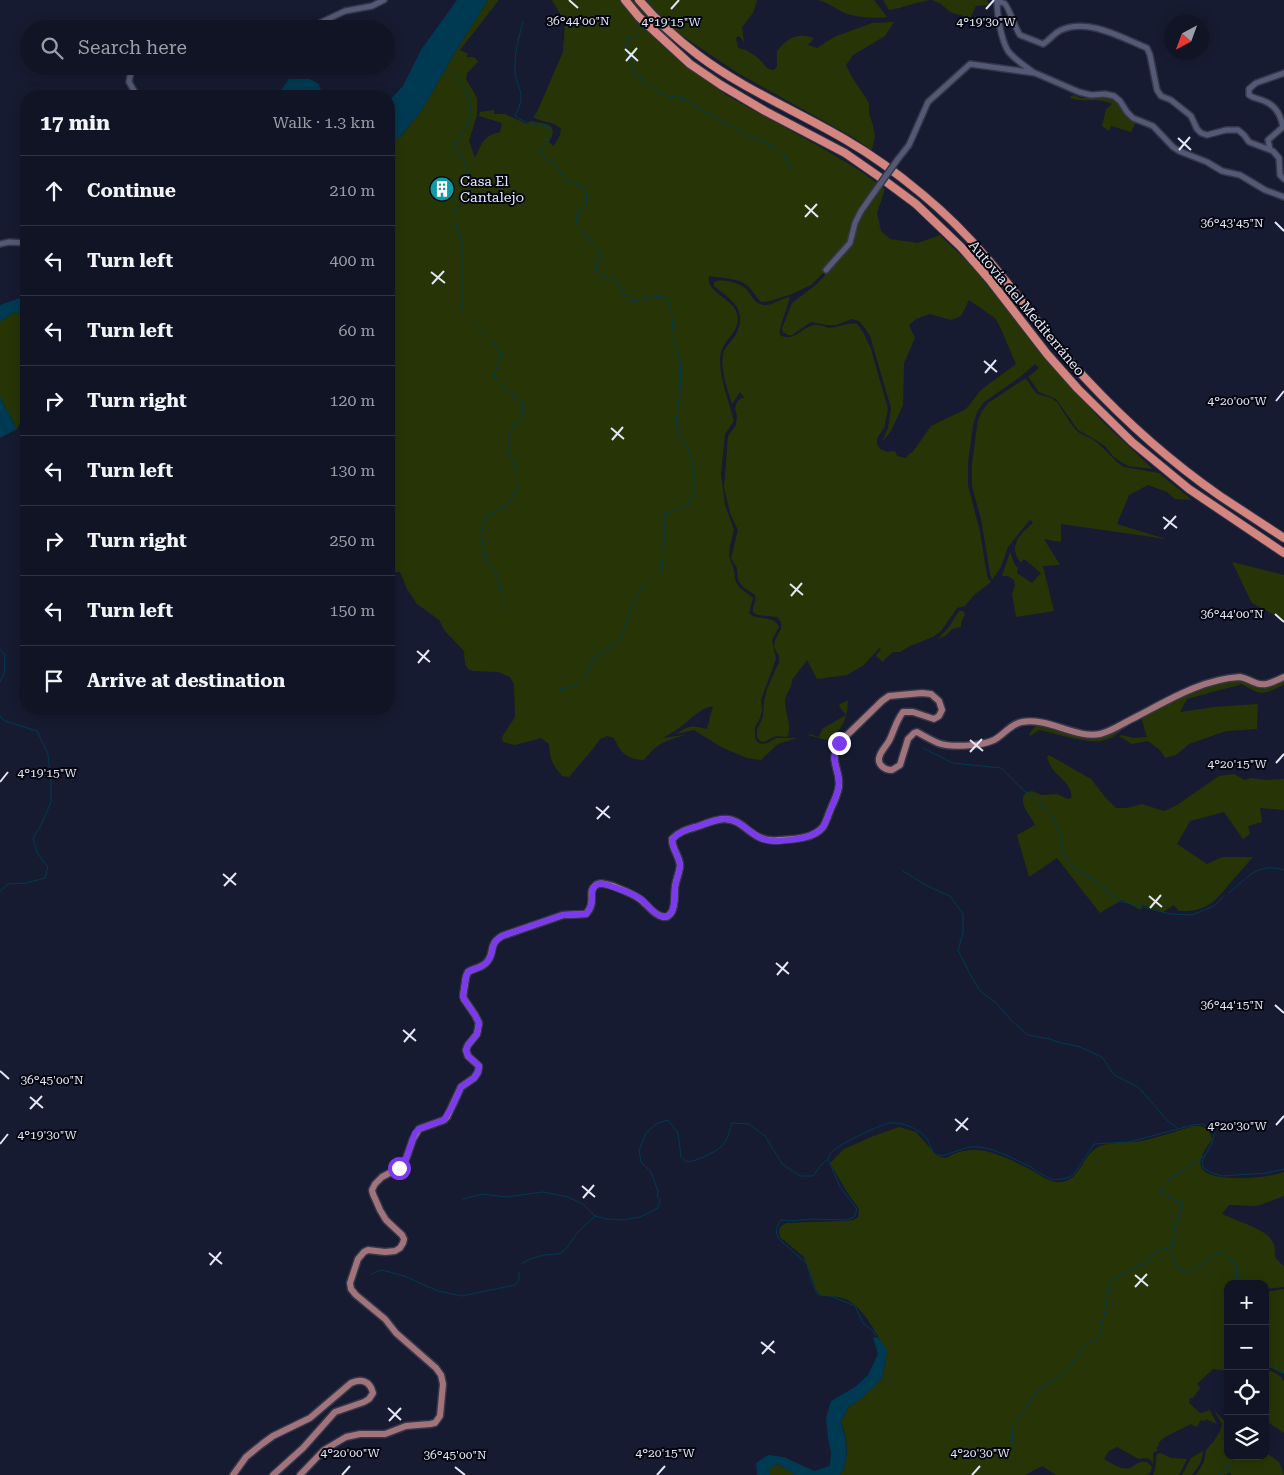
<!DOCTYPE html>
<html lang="en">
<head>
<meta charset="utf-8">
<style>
  :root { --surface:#101425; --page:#191d2d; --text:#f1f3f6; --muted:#9c9ea7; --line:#303342 }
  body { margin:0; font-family:"Roboto Serif",serif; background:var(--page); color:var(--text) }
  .controls { position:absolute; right:15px; bottom:15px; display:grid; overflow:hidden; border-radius:10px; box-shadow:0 2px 12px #0003 }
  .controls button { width:45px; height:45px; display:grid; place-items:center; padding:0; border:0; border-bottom:1px solid var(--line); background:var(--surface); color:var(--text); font:25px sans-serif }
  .compass { position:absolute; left:1164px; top:15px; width:45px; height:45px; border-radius:50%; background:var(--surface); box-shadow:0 2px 12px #0003; rotate:221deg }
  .stop { position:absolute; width:15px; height:15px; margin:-11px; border:4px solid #7c3aed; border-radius:50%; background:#fff }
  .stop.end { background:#7c3aed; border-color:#fff; box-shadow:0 1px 5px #0008 }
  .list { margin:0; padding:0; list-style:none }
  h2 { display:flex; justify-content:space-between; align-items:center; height:65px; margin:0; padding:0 20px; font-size:21px }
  h2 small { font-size:16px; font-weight:400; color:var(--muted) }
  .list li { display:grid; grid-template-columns:32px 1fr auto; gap:15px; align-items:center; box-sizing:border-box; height:70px; padding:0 20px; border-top:1px solid var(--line) }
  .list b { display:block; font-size:19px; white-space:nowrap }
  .list em { font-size:16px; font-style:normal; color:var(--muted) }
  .icon { flex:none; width:28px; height:28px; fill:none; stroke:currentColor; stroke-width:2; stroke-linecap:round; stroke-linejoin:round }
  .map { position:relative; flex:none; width:1284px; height:1475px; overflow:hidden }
  .search { position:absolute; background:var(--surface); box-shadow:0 2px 12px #0003; left:20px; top:20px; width:375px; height:55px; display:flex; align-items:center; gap:12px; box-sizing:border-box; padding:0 18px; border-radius:28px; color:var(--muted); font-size:19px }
  .panel { position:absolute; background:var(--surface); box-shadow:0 2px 12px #0003; left:20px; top:90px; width:375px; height:625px; border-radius:20px }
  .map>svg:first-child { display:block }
  .green { fill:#273506 }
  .water { fill:#003a52 }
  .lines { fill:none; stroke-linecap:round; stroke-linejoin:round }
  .stream { stroke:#003a52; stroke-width:1 }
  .minor-casing { stroke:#353649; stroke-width:8 }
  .major-casing { stroke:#353649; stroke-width:9 }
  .highway-casing { stroke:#353649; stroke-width:10 }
  .minor { stroke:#545a75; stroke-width:5 }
  .major { stroke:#a1747c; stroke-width:6 }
  .highway { stroke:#d48580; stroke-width:8 }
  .minor-bridge-casing { stroke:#353649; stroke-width:8; stroke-linecap:butt }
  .minor-bridge { stroke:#545a75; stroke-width:5 }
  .route { stroke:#7c3aed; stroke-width:6 }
  .ticks { fill:none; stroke:#e2e6f5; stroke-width:2 }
  .labels { text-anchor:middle; stroke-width:4; stroke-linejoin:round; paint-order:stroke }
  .poi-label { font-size:14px; fill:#e2e6f5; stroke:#050610; text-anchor:start }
  .street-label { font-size:14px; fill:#e2e6f5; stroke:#050610 }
  .ticks-label { font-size:12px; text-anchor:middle; fill:#e2e6f5; stroke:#050610; stroke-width:4; stroke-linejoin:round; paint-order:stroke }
</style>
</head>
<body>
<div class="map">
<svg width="1284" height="1475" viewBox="0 0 1284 1475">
  <rect width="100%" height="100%" fill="#161b31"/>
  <path class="green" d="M488 0H499L460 50 468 54 467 57C473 57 476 56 478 62L467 73 466 79 477 98V115L469 141 475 158C482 143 483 136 500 132L502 123 479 116 480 112 494 110V114H505L527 124 530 121C545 124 560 123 549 142L554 146 560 135 561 129C553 120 542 123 533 117L537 112 563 52 565 22 552 0H757L753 13 742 27 744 42 739 36 736 38 738 48C745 49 752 53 759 59 765 64 765 70 774 70L777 66V51C787 38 798 32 814 38L808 45 817 48 834 37 872 23 894 22 885 36 853 55 846 65 852 77 869 103V114L873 125 875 136 872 150 854 138 736 72 678 33 665 47 691 70 728 96 822 148 859 170 885 189 877 213 881 231 890 239 918 243 940 235 983 276 1041 353 1104 423 1153 469 1128 466 1121 462 1113 456 1105 446 1096 440 1078 430 1056 399 1039 392 1028 377 1039 368 1035 364 1020 377 984 402 977 412 973 425 968 462V485L980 532 987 576 991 582 974 595 965 606 957 608 941 631 933 637 910 646 900 652H893L883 661 884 663 876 656 881 649 879 648 864 665 847 675 817 679 807 660 792 680C792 688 786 693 785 700 784 712 793 725 787 737L776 736 764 742 760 741 757 737V730L763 717 764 701 767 689 779 662V656L774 647 775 640 781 629V622L777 617 757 615 753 612C752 606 757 602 755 595L743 587 738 580 737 568 731 558 738 530 730 513 724 487 728 436 736 425 737 417 735 408 737 402 741 398H745L740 392 732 404C727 387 719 369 724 351 726 346 732 341 735 336 749 310 732 300 714 286V282C722 278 741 283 747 290 752 296 754 304 764 305 772 306 781 298 790 297L779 332 781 336C797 341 800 328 814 325 819 324 824 327 829 328 839 328 847 322 857 324L863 332 871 349 888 409 884 428 877 438V444L880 449 888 452 895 451 897 456 906 458 910 453H912L931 426 966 409 981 390 1016 364 1001 329 995 318 969 300 961 316 951 320 930 314 916 319 909 325 915 338 904 363 903 405 891 431 882 442 888 428 891 408 870 336 865 328 859 321 852 319 836 325H826L811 322 792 335H788L783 332 782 328 792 303 817 284 849 248 857 222 867 207 871 193 857 212 850 227 848 243 825 271 811 285 792 294 770 301 761 302C756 297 753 291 748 286 739 278 721 278 709 276 705 293 734 298 737 314 741 330 727 337 722 349 715 369 729 400 734 421L725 434 721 474 725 505 734 530 730 546 729 556 734 570 735 580 739 587 753 598 749 613C757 622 774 614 779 627L772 640 776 659 761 700 762 710 760 718 755 727V737L757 742 762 744 768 743 776 738H797L778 744 761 760 747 758 723 748 694 730 676 734C689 725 692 725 707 729L713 706C699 709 693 717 683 725 677 730 669 734 663 738L685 735C663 742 659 742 644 760 626 759 621 753 614 738L607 736 600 739 592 750 569 777 562 776C552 763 550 760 549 744L541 738 515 745 503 742 502 737 515 717 514 684 510 677 498 672 473 671 468 669 465 664 464 651 445 631 439 620 417 604 407 589 400 572H394L389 575V142L400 137 422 110 457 49Z
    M818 0H874L887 17C878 19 857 17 847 14 836 10 831 3 818 0Z
    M883 0H930C916 2 903 8 889 10Z
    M932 0H987L989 5 976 6 970 18 950 12 941 4Z
    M1074 95 1080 98 1109 97 1116 100 1128 118 1136 122 1131 132 1111 126 1109 131 1102 126 1106 109 1112 104C1099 97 1084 103 1070 98L1071 96Z
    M26 311V411L17 429 0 397V322L11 314Z
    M1026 378 1032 388 1037 394 1051 398 1057 402 1071 424 1078 432 1094 440 1103 448 1117 462 1124 467 1159 473 1192 500 1175 499 1167 492 1148 485 1129 495 1117 524 1166 539 1061 524V542L1044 539 1060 565 1043 566 1054 611 1016 617 1012 594 1015 586 1014 580 1008 576H1002L1010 552 1015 565 1018 568 1017 573 1032 583 1041 573 1024 559 1021 563C1007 547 1020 534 1033 523L1031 520 1029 521 1008 547 1001 567 992 580 990 573 981 519 972 487V464L978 420 982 411 988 403Z
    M1232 562 1284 575V620L1252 603Z
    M959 611H963L965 614 961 623V627L952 629 945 636 938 639 949 627Z
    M1241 679 1262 689 1284 680V685C1262 694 1263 697 1242 684L1187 699 1180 712 1214 707 1258 704 1257 729 1226 731 1189 744 1176 755 1165 758 1160 750 1148 741 1132 744 1119 736 1122 735 1133 738 1147 737 1141 717C1174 700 1204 685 1241 679Z
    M848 700C847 721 843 725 830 741L808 735 810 734 819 737 822 729 846 715 839 706 840 704Z
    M1037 724 1091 738 1106 736 1123 726 1124 728C1119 732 1114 737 1108 739 1092 747 1057 733 1039 730L1030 736 1029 734Z
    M1049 755 1091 779 1105 797 1116 808H1127L1142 804 1164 811 1177 805 1219 776 1234 774 1245 780 1251 778 1266 780 1284 779V810L1260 808 1262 822 1248 826 1250 834 1243 839 1224 812 1190 821 1177 844 1207 864 1222 857H1253C1246 865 1239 873 1232 881 1215 901 1208 912 1179 911L1174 905 1163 912 1142 905 1141 910 1122 900 1100 913 1057 858 1029 877 1017 835 1035 825C1030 814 1017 804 1026 792L1032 791 1041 795 1057 794 1068 799 1071 798C1074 786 1058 777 1052 768 1050 765 1048 760 1047 757Z
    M1194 1126H1201L1209 1130 1212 1139C1207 1147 1198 1158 1201 1167 1208 1184 1270 1178 1284 1172V1196L1257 1206 1229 1205 1222 1214C1233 1219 1263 1229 1270 1238 1275 1243 1275 1250 1275 1257L1284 1267V1287L1265 1289V1284H1228V1371L1213 1369 1197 1384 1200 1388 1193 1398H1190L1189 1403 1200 1413H1203L1205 1411 1207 1412 1209 1409 1217 1424 1206 1419 1205 1421 1201 1420 1197 1427 1191 1424 1165 1437 1158 1443 1159 1445 1156 1448 1158 1450 1153 1453V1464L1150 1459 1145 1458 1139 1459 1117 1447 1109 1451 1104 1459C1111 1463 1123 1472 1132 1467 1139 1462 1138 1462 1147 1462L1152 1467 1150 1473 1147 1475H1056L1042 1466 1025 1475H840C851 1458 847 1439 841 1421L849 1407 862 1398 882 1379 887 1351C876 1334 866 1311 848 1300 840 1296 830 1296 820 1295L816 1289 804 1257 780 1237 779 1231 780 1227 786 1223 846 1221 854 1220 858 1217 859 1209 847 1192 830 1163 844 1149 871 1137 899 1127 916 1132 937 1156 946 1158C975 1140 1003 1156 1031 1170 1038 1174 1046 1180 1055 1182 1080 1186 1081 1154 1100 1146 1111 1142 1130 1143 1142 1141 1159 1137 1176 1131 1194 1126Z
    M1284 1289V1374L1271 1368H1265V1292Z
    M1267 1370C1274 1372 1280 1374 1284 1381V1433L1265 1420V1371Z
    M1214 1410 1225 1422 1228 1420V1456H1265V1452L1279 1462 1284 1475H1232L1229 1472 1226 1475H1196L1204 1462 1206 1450 1214 1441 1220 1431 1222 1424Z
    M1203 1451 1200 1464 1192 1475H1182L1191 1458Z
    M1160 1453 1171 1458 1187 1459 1179 1475H1153C1157 1468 1155 1461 1157 1454Z
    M778 1464 795 1475H769L768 1468Z"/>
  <path class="water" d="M457 0H488L457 49 422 110 400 137 389 142V101L403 86 421 50Z
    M289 79H310L319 84 323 96H277Z
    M26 296V311L11 314 0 322V305Z
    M0 397 17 429 0 438Z
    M876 1337 879 1338 887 1351 882 1379 862 1398 849 1407 841 1421C846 1440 851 1458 840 1475H795L778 1464 769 1468V1475H757L756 1463 768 1455 784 1457 814 1471 830 1466 831 1452 828 1438 826 1418 831 1401 855 1387 868 1375 878 1354 873 1338Z"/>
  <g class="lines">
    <path class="stream" d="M646 4 652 0
      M637 19 638 37 625 39 627 51 635 74 647 84 664 95 685 99 700 109 746 134 771 145 786 158 792 171
      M523 22C519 37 515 50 515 66 514 90 529 89 515 116 524 123 535 125 547 127L550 132C549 140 543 145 540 152L544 158 557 167 567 181 579 185 587 192 586 203 576 216 578 229 597 246 601 256 596 267 598 274 617 280 621 292 633 301 659 296 667 299 671 309 674 340 680 358 681 385 676 422 678 432 689 450 695 475V493L689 504 664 515V550L662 569C648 580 636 594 630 611 626 623 625 633 617 643 611 650 600 650 592 661 589 665 589 670 586 675 581 685 570 687 560 689
      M445 69C464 83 478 102 466 127 463 132 458 138 454 143 462 160 476 175 469 196 467 201 460 206 455 210L456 226 463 246V312C476 325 490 337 501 353L494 376 505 389 522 402 523 417 508 434V455L517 469 518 489 507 506 486 516 481 534 485 557 499 579 502 596 501 610
      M0 649 5 655 4 674 0 682
      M0 716 5 721 37 731 48 754 51 783V802L41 825 33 838 37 853 48 867 45 878 26 883 8 884 0 891
      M923 748 953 763 1001 768 1018 785 1051 814 1062 836V853L1073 867 1094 880 1120 901 1170 914 1192 915 1214 906 1223 897
      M903 871 929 887 950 896 963 914V933L958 950 970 974 980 991 995 1002 1013 1022 1028 1035 1050 1039 1058 1042 1080 1047 1102 1057 1114 1075 1138 1087 1168 1121 1177 1128
      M1229 893C1248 878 1256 862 1284 870
      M1204 1156 1170 1179 1160 1191 1172 1199 1183 1203 1175 1227 1171 1252 1177 1268 1188 1273 1220 1252 1237 1266 1236 1284
      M463 1199 483 1194 506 1197 543 1192 568 1197 583 1204 595 1216 607 1219 623 1220 640 1217 658 1208 660 1199 657 1197 658 1191 651 1172 641 1162 639 1150 646 1133 656 1124 668 1120 678 1133 681 1157 687 1162C697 1161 720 1151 725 1142 729 1136 730 1129 732 1123L749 1124 765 1136 782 1164 800 1176H813L820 1166 827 1160
      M521 1264 530 1259 544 1255 559 1254 567 1248 577 1233 595 1216
      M371 1274 382 1270 404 1276 438 1291 462 1296 515 1285 519 1280V1272
      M876 1336 874 1332 863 1323 855 1306 831 1296 820 1295 817 1293 812 1282 807 1264 780 1240C774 1232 776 1227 781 1220L795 1221 799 1220 812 1219 847 1220 854 1217 857 1209 840 1187 828 1159C829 1155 831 1153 834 1150 842 1143 879 1125 890 1123 898 1122 908 1125 915 1129 919 1131 924 1135 927 1139 930 1144 931 1152 937 1155 943 1158 962 1148 970 1147 991 1145 1013 1159 1031 1167L1037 1172 1053 1180 1068 1178 1074 1174 1094 1144 1129 1142 1193 1125 1202 1124 1215 1131 1212 1143 1202 1161 1203 1168 1212 1173 1222 1176 1267 1173 1284 1169
      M1265 1364 1274 1366 1284 1373
      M1012 1446 1013 1427 1037 1391 1064 1374 1085 1346 1099 1337 1105 1312 1110 1281 1126 1272 1148 1262 1156 1251 1172 1247
      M1218 1475 1223 1473 1237 1456"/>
    <defs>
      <path id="minor" d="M997 1C997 15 1001 39 1008 51 1014 59 1025 66 1033 72
        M997 2C1000 2 1003 2 1005 4 1008 6 1016 30 1020 35L1043 44C1050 40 1054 33 1061 30 1089 18 1122 38 1147 48L1150 55 1157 90 1161 96 1171 100 1191 116 1197 129 1201 133 1207 135 1226 130H1238L1244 135 1249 142 1273 151 1279 158 1280 175 1284 179
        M307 29 345 11 372 6 384 0
        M132 66 129 82 137 96
        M1270 149 1268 140 1283 127C1281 116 1276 105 1264 101 1258 98 1254 99 1249 95V89L1256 83 1284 73
        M898 159 909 145 928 102 970 64 1035 73 1079 92 1091 95 1105 94 1114 96 1120 101 1127 112 1133 118 1153 126 1173 147 1179 151 1207 162 1222 171 1240 175 1265 190 1284 197
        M0 244 9 242 26 243
        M826 270 850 243 855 223 861 211 873 194"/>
      <path id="major" d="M233 1475 246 1457 262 1444 273 1436 310 1418 351 1383C361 1378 370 1381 373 1393L369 1399 364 1402 335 1412 303 1448 273 1475
        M300 1475 324 1450 346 1437 360 1434H385L406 1426 430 1424 435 1423 440 1416 443 1384 441 1375 436 1368 396 1333 385 1319 356 1295 351 1289 350 1283 358 1259 364 1252 368 1250 385 1252 395 1251 400 1248 403 1243 404 1239 402 1235 386 1220 380 1210 373 1194 372 1190 375 1184 382 1177 399 1168 406 1159 413 1139 419 1129 444 1120 447 1117 461 1087 474 1078 478 1072 479 1066 468 1056 466 1050 468 1045 477 1034 479 1023 475 1015 464 999 463 996 466 977 468 972C474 968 481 968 486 963 496 953 487 945 502 936L563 915 586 914C597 902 587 892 595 886 599 881 608 885 613 886 622 890 632 893 640 899 647 904 653 914 661 916 665 918 668 917 671 913 676 906 674 895 675 887 676 880 680 871 680 865 679 855 672 849 672 839 679 831 689 829 699 826 707 823 716 819 725 819 746 819 751 844 780 840 794 839 813 839 823 827 827 821 829 812 832 806 835 799 839 792 839 784 839 766 829 762 839 743L882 701 889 696 922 693 931 694 939 701 942 710 939 716 934 719 913 712H903C896 721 894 731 889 741 886 746 882 750 880 755 876 764 884 770 892 770L900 765 908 739 914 733 917 732C924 736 931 740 938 743 951 748 981 746 994 740 1004 735 1010 724 1022 722 1048 717 1076 739 1100 734 1113 731 1123 723 1134 718 1167 701 1202 679 1240 677 1246 678 1250 681 1256 683 1265 687 1275 681 1284 677"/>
      <path id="highway" d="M625 0 639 17 690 64 721 85 765 111 845 153 881 178 916 204 961 247 989 279 1047 354 1078 389 1132 442 1189 489 1284 553
        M639 0C656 20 677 39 698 55 743 89 797 111 846 140 872 155 898 174 922 194 950 217 976 244 999 273 1028 308 1054 345 1085 378 1126 422 1171 462 1220 496 1241 510 1263 524 1284 538"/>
    </defs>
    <use href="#minor" class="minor-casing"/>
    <use href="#major" class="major-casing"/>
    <use href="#highway" class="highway-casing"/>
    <use href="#minor" class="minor"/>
    <use href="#major" class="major"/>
    <use href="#highway" class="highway"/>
    <defs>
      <path id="minor-bridge" d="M873 194 898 159"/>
    </defs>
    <use href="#minor-bridge" class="minor-bridge-casing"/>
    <use href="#minor-bridge" class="minor-bridge"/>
  </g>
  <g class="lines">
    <path class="route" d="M399 1168 406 1159 415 1133 419 1129 444 1120 453 1105 461 1087 474 1078 478 1072 479 1066 468 1056 466 1050 468 1045 477 1034 479 1023 475 1015 464 999 463 996 466 976 468 972C474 968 481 968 486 963 497 953 487 945 502 936L563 915 586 914C597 902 588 892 595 886 599 881 608 885 613 887 622 890 632 893 641 899 647 904 653 914 661 916 665 918 668 917 671 913 676 906 674 895 675 887 676 880 680 871 680 865 679 855 672 849 672 840 679 831 689 829 699 826 707 823 716 819 725 819 746 819 752 844 780 841 794 839 813 839 823 827 827 821 829 812 832 806 835 798 840 789 839 780 836 764 831 759 839 743"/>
  </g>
  <path class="ticks" d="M569 0 578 8M671 9 679 0M986 9 994 0M625 49 638 61M626 61 637 48M1178 138 1191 150M1179 150 1190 137M805 205 818 217M805 217 817 204M1275 222 1284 231M431 272 445 283M432 284 444 271M984 361 997 372M985 373 996 360M1276 401 1284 391M611 428 624 439M612 440 623 427M1163 517 1177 528M1164 529 1176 516M790 584 803 595M791 596 802 583M1275 614 1284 622M417 651 430 662M418 663 429 650M970 740 983 751M970 752 982 739M1276 763 1284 754M0 782 8 772M596 807 610 818M597 819 609 806M223 874 236 885M224 886 236 873M1149 896 1162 907M1150 908 1161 895M776 963 789 974M777 975 788 962M1275 1005 1284 1013M403 1030 416 1041M404 1042 415 1029M0 1071 9 1079M30 1097 43 1108M30 1109 42 1096M955 1119 968 1130M1276 1125 1284 1116M956 1131 968 1118M0 1144 8 1134M582 1186 595 1197M583 1198 594 1185M209 1253 222 1264M210 1265 221 1252M1135 1275 1148 1286M1135 1287 1147 1274M761 1342 775 1353M762 1354 774 1341M388 1408 401 1420M389 1421 401 1408M455 1467 465 1475M342 1475 350 1466M657 1475 665 1466M972 1475 980 1466"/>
  <defs>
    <symbol id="building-disc" viewBox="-11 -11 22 22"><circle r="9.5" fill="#0f9aa8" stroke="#050610"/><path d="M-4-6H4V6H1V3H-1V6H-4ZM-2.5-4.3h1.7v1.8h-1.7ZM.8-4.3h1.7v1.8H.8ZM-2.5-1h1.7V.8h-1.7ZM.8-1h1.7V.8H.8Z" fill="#fff"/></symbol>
  </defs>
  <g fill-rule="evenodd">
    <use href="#building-disc" x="428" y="175" width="28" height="28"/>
  </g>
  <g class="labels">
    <g class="poi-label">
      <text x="460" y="186">Casa El<tspan x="460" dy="16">Cantalejo</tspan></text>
    </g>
    <g class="street-label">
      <text transform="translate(1027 308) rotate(50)" y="5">Autovía del Mediterráneo</text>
    </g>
  </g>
  <g class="ticks-label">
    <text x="578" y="25">36°44'00"N</text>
    <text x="671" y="26">4°19'15"W</text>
    <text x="986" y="26">4°19'30"W</text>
    <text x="1232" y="227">36°43'45"N</text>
    <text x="1237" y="405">4°20'00"W</text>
    <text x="1232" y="618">36°44'00"N</text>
    <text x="1237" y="768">4°20'15"W</text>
    <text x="47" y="777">4°19'15"W</text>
    <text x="1232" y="1009">36°44'15"N</text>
    <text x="52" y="1084">36°45'00"N</text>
    <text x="1237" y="1130">4°20'30"W</text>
    <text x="47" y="1139">4°19'30"W</text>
    <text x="350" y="1457">4°20'00"W</text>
    <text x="665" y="1457">4°20'15"W</text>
    <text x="980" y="1457">4°20'30"W</text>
    <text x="455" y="1459">36°45'00"N</text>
  </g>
</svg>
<div class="controls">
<button>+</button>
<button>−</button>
<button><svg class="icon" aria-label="locate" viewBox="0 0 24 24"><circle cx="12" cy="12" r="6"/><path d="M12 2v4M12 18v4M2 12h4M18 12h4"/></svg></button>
<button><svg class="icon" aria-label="layers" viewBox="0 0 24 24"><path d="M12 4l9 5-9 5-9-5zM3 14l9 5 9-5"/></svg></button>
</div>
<svg class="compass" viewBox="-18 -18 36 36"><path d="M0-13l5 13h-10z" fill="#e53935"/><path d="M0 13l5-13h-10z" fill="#9c9ea7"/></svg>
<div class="stop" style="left:399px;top:1168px"></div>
<div class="stop end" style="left:839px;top:743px"></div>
<div class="search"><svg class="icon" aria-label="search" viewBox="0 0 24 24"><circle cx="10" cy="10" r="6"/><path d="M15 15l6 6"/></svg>Search here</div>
<section class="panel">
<h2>17 min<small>Walk · 1.3 km</small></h2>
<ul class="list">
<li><svg class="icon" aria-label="ahead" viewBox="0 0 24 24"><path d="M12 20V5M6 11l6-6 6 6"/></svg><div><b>Continue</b></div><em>210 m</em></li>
<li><svg class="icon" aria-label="left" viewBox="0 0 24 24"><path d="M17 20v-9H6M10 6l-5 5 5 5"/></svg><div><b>Turn left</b></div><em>400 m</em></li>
<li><svg class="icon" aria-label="left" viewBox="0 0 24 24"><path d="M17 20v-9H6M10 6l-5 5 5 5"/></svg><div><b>Turn left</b></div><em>60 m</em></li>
<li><svg class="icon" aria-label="right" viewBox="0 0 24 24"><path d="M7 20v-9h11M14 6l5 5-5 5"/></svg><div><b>Turn right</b></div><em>120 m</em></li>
<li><svg class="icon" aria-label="left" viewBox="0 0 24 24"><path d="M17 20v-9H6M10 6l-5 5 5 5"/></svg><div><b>Turn left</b></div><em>130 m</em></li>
<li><svg class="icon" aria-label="right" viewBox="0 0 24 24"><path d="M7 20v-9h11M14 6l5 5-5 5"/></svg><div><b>Turn right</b></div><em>250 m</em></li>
<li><svg class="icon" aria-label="left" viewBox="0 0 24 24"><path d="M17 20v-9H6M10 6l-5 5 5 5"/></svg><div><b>Turn left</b></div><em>150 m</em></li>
<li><svg class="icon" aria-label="arrive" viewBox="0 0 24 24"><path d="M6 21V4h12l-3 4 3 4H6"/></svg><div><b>Arrive at destination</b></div></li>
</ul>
</section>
</div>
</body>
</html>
